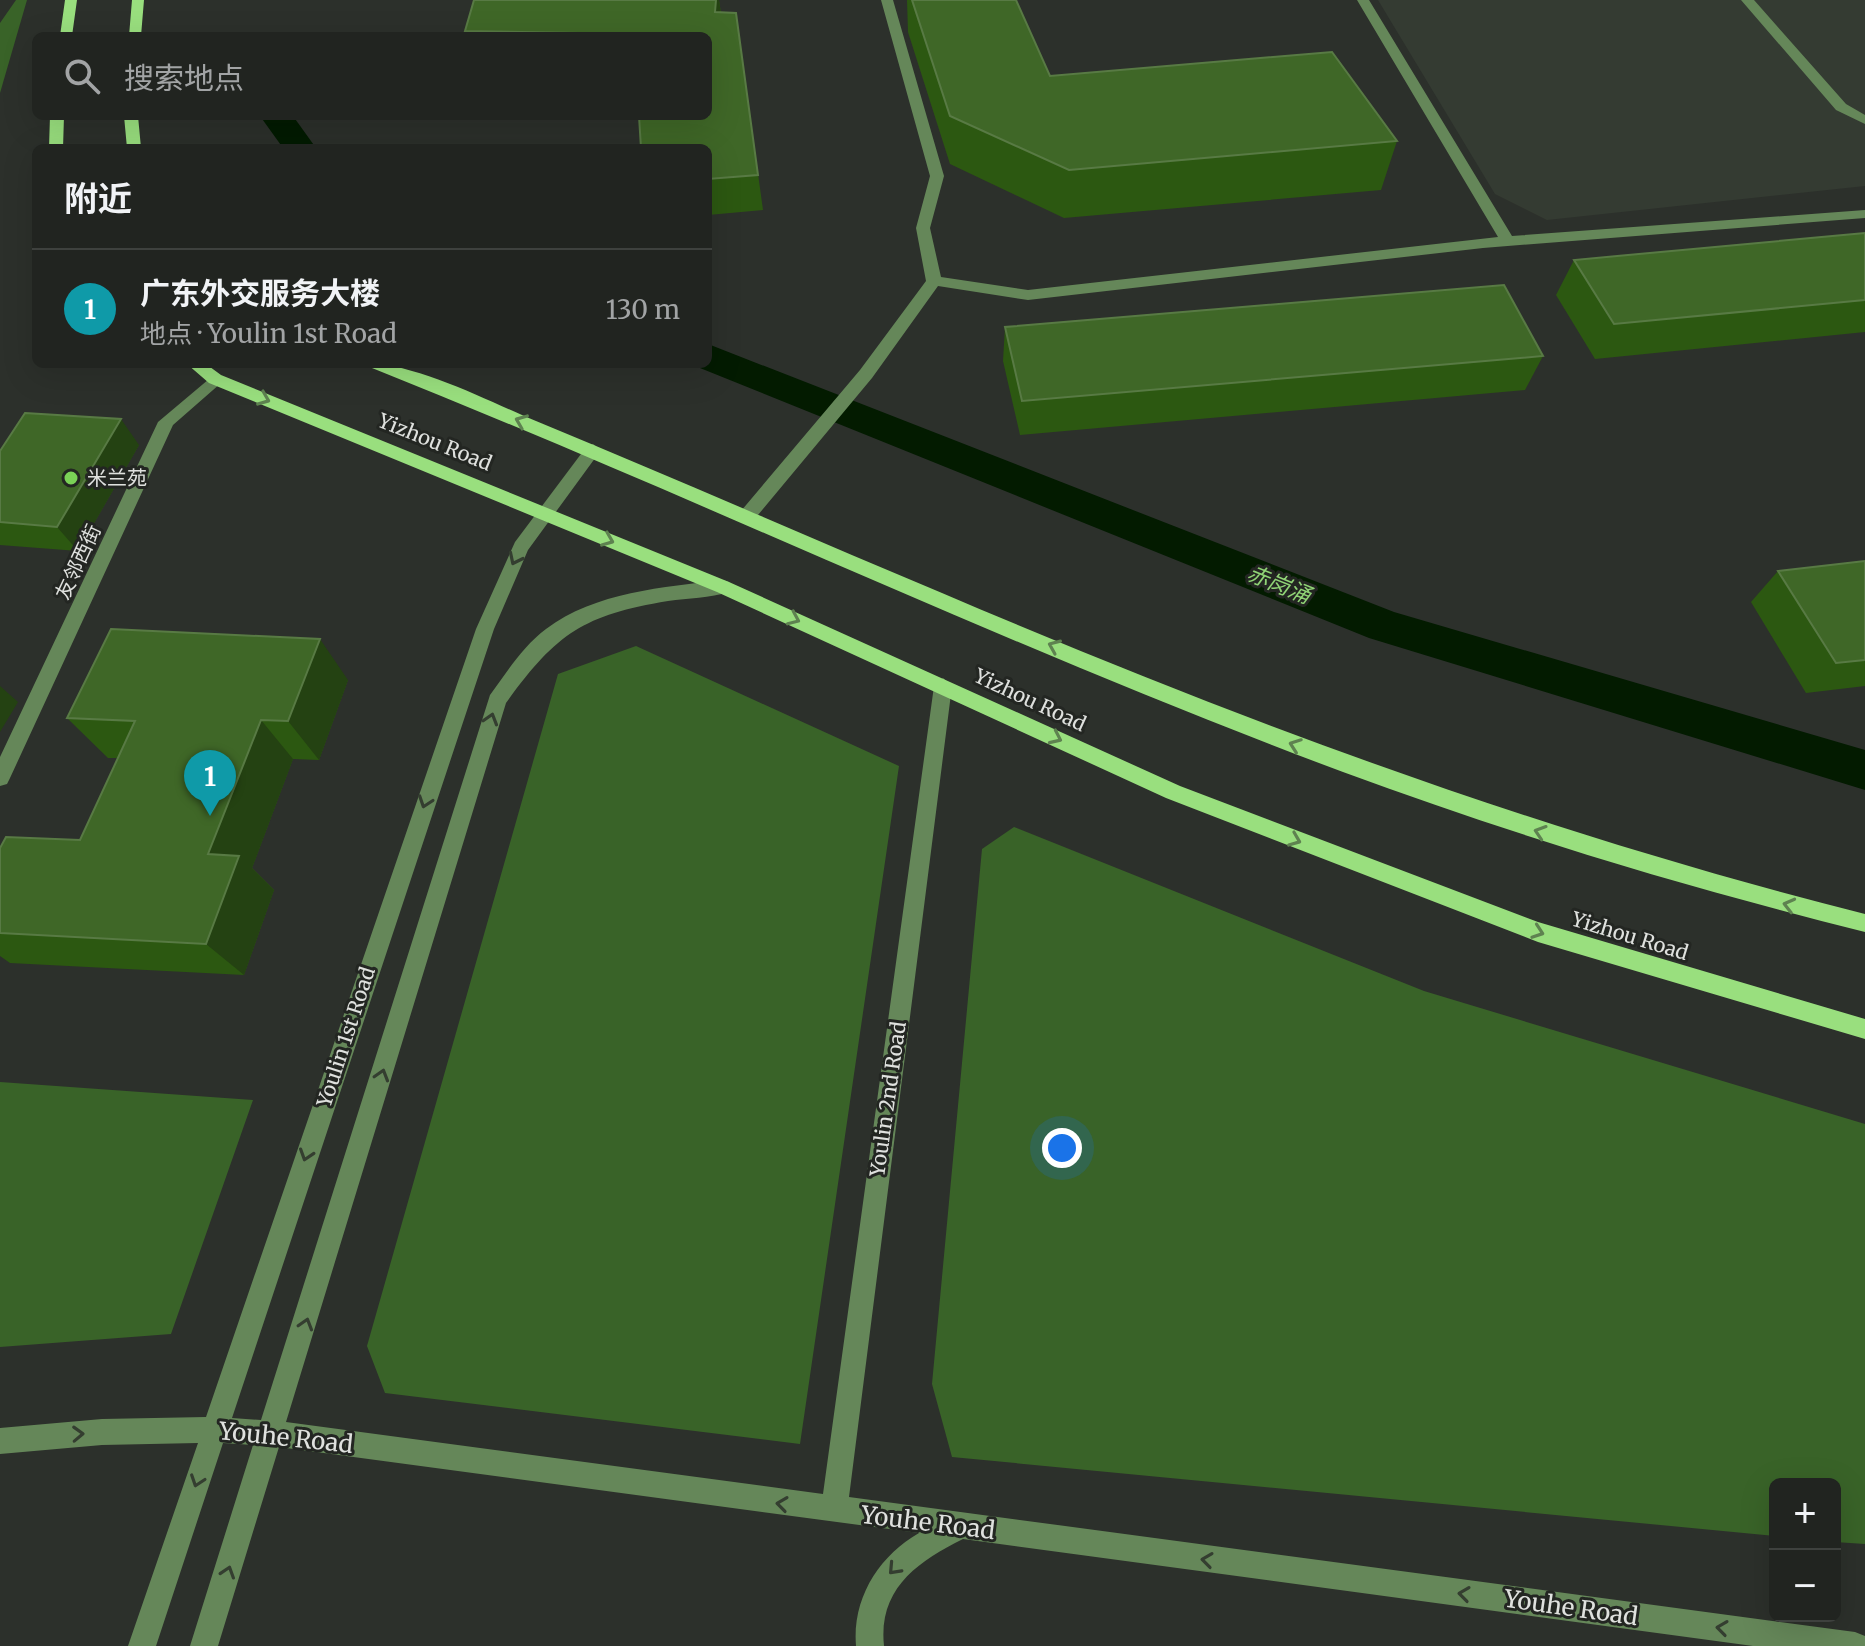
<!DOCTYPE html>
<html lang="zh">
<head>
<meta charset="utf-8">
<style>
  :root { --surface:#212420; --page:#292c29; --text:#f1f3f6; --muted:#a2a4a5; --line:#3e413e; --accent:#0b8043 }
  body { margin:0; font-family:Merriweather,"Noto Sans SC",serif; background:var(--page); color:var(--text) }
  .controls { position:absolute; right:24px; bottom:24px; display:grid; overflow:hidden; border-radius:12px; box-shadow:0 8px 32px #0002 }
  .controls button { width:72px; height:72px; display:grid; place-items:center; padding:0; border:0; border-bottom:2px solid var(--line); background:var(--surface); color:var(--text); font:40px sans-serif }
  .you { position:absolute; left:1062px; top:1148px; width:28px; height:28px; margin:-20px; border:6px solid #fff; border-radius:50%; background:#1a73e8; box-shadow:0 0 0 12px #1a73e833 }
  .badge { display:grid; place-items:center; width:52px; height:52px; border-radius:50%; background:var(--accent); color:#fff; font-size:26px; font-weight:700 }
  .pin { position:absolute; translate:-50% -66px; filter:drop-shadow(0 2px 4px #0008) }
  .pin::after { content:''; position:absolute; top:42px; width:28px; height:24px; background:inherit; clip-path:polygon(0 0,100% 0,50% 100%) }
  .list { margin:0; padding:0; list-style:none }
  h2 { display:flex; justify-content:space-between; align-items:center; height:104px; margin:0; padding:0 32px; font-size:34px }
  h2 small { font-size:26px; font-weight:400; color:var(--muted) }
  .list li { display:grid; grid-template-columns:52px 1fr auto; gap:24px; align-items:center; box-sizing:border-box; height:120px; padding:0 32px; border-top:2px solid var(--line) }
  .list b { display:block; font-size:30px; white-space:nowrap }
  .list p { margin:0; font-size:26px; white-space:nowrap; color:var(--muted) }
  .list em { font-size:26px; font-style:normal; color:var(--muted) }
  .icon { flex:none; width:44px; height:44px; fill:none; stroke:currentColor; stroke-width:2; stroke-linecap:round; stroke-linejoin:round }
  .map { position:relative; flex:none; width:1865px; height:1646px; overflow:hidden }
  .search { position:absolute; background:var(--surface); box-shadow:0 8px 32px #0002; left:32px; top:32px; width:680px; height:88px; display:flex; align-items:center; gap:20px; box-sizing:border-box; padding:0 28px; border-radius:12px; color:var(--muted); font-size:30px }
  .panel { position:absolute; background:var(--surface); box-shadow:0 8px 32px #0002; left:32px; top:144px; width:680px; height:224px; border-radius:12px }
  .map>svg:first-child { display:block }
  .built { fill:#343b32 }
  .green { fill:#396328 }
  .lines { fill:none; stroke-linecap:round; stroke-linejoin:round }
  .canal { fill:#031b00; fill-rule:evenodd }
  .minor { fill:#658759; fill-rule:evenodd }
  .major { fill:#99df7e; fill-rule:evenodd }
  .wall { fill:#2c5811 }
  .shaded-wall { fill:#244212 }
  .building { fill:#3f6727; stroke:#587a44; stroke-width:2 }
  .oneway { stroke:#5e8250 }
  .oneway2 { stroke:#343e30 }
  .poi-dot { fill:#7ad156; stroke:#232622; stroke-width:3 }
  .labels { text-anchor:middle; stroke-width:6; stroke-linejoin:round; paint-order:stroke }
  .street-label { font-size:20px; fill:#dfe1de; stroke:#232622 }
  .poi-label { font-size:20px; fill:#dfe1de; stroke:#232622; text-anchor:start }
  .water-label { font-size:22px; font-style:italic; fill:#90d476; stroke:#232622 }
  .near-street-label { font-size:24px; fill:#dfe1de; stroke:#232622 }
</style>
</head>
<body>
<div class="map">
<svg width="1865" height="1646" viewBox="0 0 1865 1646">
  <rect width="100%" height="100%" fill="#2c302b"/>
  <path class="built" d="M1378 0H1865V186L1547 220 1495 194Z"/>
  <path class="green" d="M16 0H27L0 93V23Z
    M636 646 899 766 800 1444 385 1393 367 1346 558 674Z
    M1014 827 1424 991 1865 1124V1544L1835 1542V1484H1775V1536L952 1457 932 1384 982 849Z
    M0 1082 253 1100 171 1334 0 1347Z"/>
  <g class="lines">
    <path class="canal" d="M260 116H293L316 148H283Z
      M708 344 1394 612 1865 750V790L1369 638 695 366 708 364Z"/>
    <path class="minor" d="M881 0H893L944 176 930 228 941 277 1028 290 1498 237 1357 0H1369L1512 236 1865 210V218L1483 248 1028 300 938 286 872 378 753 521 747 522 738 516 741 511 860 370 926 281 916 228 930 176Z
      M1741 0H1754L1846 104 1865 115V124L1836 110Z
      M215 374 221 375V383L173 425 10 778 7 784 0 786V757L158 422Z
      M593 444 601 450 528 550 494 629 232 1418 261 1420 490 695C507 672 523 646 546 629 595 592 664 587 723 580L729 582 732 587 729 592C710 598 688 598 668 601 583 615 556 634 506 703L286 1422 823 1494 934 686 943 678 952 686 849 1497 1855 1632 1865 1636V1646H1753L963 1539C917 1562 878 1589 884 1646H856C852 1598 879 1556 919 1533L279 1447 218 1646H190L253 1445 223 1443 156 1646H128L198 1443 102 1445 0 1454V1428L102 1419 206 1417 476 629 515 542 587 446Z"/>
    <path class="major" d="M65 0H77L72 36H60Z
      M132 0H144L141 36H129Z
      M50 116H64L63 148H49Z
      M124 116H138L141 148H127Z
      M187 364H206L221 375 729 582 1180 786 1538 922 1865 1019V1039L1538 942 1166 798 717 592 209 383Z
      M370 364C418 364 490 402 536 421 672 477 806 536 942 593 1247 723 1543 833 1865 914V932C1688 888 1514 835 1343 772 1015 650 698 498 372 368Z"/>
  </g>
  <path class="wall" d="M474 0H719L721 13H736L763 210 708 215V36H466L465 31Z
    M907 0H1016L1050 76 1397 141 1381 190 1064 218 950 164 908 32Z
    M1865 233V332L1595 359 1556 295 1574 260Z
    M1005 327 1543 356 1525 390 1020 435 1003 361Z
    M139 445 78 551 0 545V451Z
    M1865 561V686L1806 693 1751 602 1778 571Z
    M348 680 319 760 293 759 252 868 274 890 244 975 10 963 0 956V848L80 840 118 758H108L67 718Z"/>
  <path class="shaded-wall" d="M716 0H719L722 24 715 12Z
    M121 419 139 445 78 551 57 527Z
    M320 639 348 680 319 760 288 721Z
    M0 686 18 702 0 732Z
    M261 720 293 759 252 868 274 890 244 975 206 944 208 854Z"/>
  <path class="building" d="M474 0H716L715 12 736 13 758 175 708 179V148H641L639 116H708V36H636V34L465 31Z
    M912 0H1016L1050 76 1332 52 1397 141 1069 170 950 116Z
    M1865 233V300L1614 324 1574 260Z
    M1504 285 1543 356 1022 401 1005 327Z
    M25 413 121 419 57 527 0 522V451Z
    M1865 561V660L1836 663 1778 571Z
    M111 629 320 639 288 721 261 720 208 854 239 856 206 944 0 933V848L6 837 80 840 135 721 67 718Z"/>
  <defs><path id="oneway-chevron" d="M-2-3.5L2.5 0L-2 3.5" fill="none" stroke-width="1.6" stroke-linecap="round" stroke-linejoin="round" transform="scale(2)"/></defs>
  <g class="oneway">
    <use href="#oneway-chevron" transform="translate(264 399) rotate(22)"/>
    <use href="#oneway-chevron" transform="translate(521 421) rotate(-158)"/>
    <use href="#oneway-chevron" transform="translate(608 540) rotate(22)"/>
    <use href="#oneway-chevron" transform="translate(794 619) rotate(24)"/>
    <use href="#oneway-chevron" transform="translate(1054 646) rotate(-157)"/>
    <use href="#oneway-chevron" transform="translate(1056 738) rotate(25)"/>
    <use href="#oneway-chevron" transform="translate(1295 745) rotate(-160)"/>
    <use href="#oneway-chevron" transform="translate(1540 832) rotate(-162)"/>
    <use href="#oneway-chevron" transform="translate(1295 840) rotate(22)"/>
    <use href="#oneway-chevron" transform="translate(1789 905) rotate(-166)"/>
    <use href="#oneway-chevron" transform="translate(1538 932) rotate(19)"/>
  </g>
  <g class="oneway2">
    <use href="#oneway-chevron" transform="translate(515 559) rotate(116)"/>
    <use href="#oneway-chevron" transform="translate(491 719) rotate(-73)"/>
    <use href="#oneway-chevron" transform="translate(425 802) rotate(109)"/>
    <use href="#oneway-chevron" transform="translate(382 1075) rotate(-73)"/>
    <use href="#oneway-chevron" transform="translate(306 1155) rotate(108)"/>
    <use href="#oneway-chevron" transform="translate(306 1324) rotate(-73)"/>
    <use href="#oneway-chevron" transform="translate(78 1434) rotate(-2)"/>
    <use href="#oneway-chevron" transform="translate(197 1481) rotate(109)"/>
    <use href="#oneway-chevron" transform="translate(782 1504) rotate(-172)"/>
    <use href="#oneway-chevron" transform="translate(1207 1560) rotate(-172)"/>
    <use href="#oneway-chevron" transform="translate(894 1569) rotate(133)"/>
    <use href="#oneway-chevron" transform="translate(228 1572) rotate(-72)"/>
    <use href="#oneway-chevron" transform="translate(1464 1594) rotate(-172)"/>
    <use href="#oneway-chevron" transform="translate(1722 1628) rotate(-172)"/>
  </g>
  <circle class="poi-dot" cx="71" cy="478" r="8"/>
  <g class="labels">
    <g class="street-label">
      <text transform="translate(435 442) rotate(22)" y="7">Yizhou Road</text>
      <text transform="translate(78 562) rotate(-65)" y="7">友邻西街</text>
      <text transform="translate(1030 700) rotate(25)" y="7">Yizhou Road</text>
      <text transform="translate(1630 936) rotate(17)" y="7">Yizhou Road</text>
      <text transform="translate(346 1037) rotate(-72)" y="7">Youlin 1st Road</text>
      <text transform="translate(888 1099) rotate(-82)" y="7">Youlin 2nd Road</text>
    </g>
    <g class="poi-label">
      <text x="87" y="485">米兰苑</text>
    </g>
    <g class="water-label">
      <text transform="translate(1279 584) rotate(22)" y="8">赤岗涌</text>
    </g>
    <g class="near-street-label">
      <text transform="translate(286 1438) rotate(6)" y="8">Youhe Road</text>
      <text transform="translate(928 1523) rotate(7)" y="8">Youhe Road</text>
      <text transform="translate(1571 1608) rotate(8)" y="8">Youhe Road</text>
    </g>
  </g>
</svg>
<div class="controls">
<button>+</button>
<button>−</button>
</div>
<div class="you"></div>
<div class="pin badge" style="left:210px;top:816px;background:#0f9aa8">1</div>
<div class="search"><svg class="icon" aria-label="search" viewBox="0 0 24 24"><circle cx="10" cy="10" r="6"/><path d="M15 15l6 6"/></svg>搜索地点</div>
<section class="panel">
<h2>附近<small></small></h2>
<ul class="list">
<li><span class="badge" style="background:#0f9aa8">1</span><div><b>广东外交服务大楼</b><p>地点 · Youlin 1st Road</p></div><em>130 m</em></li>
</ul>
</section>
</div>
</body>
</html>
